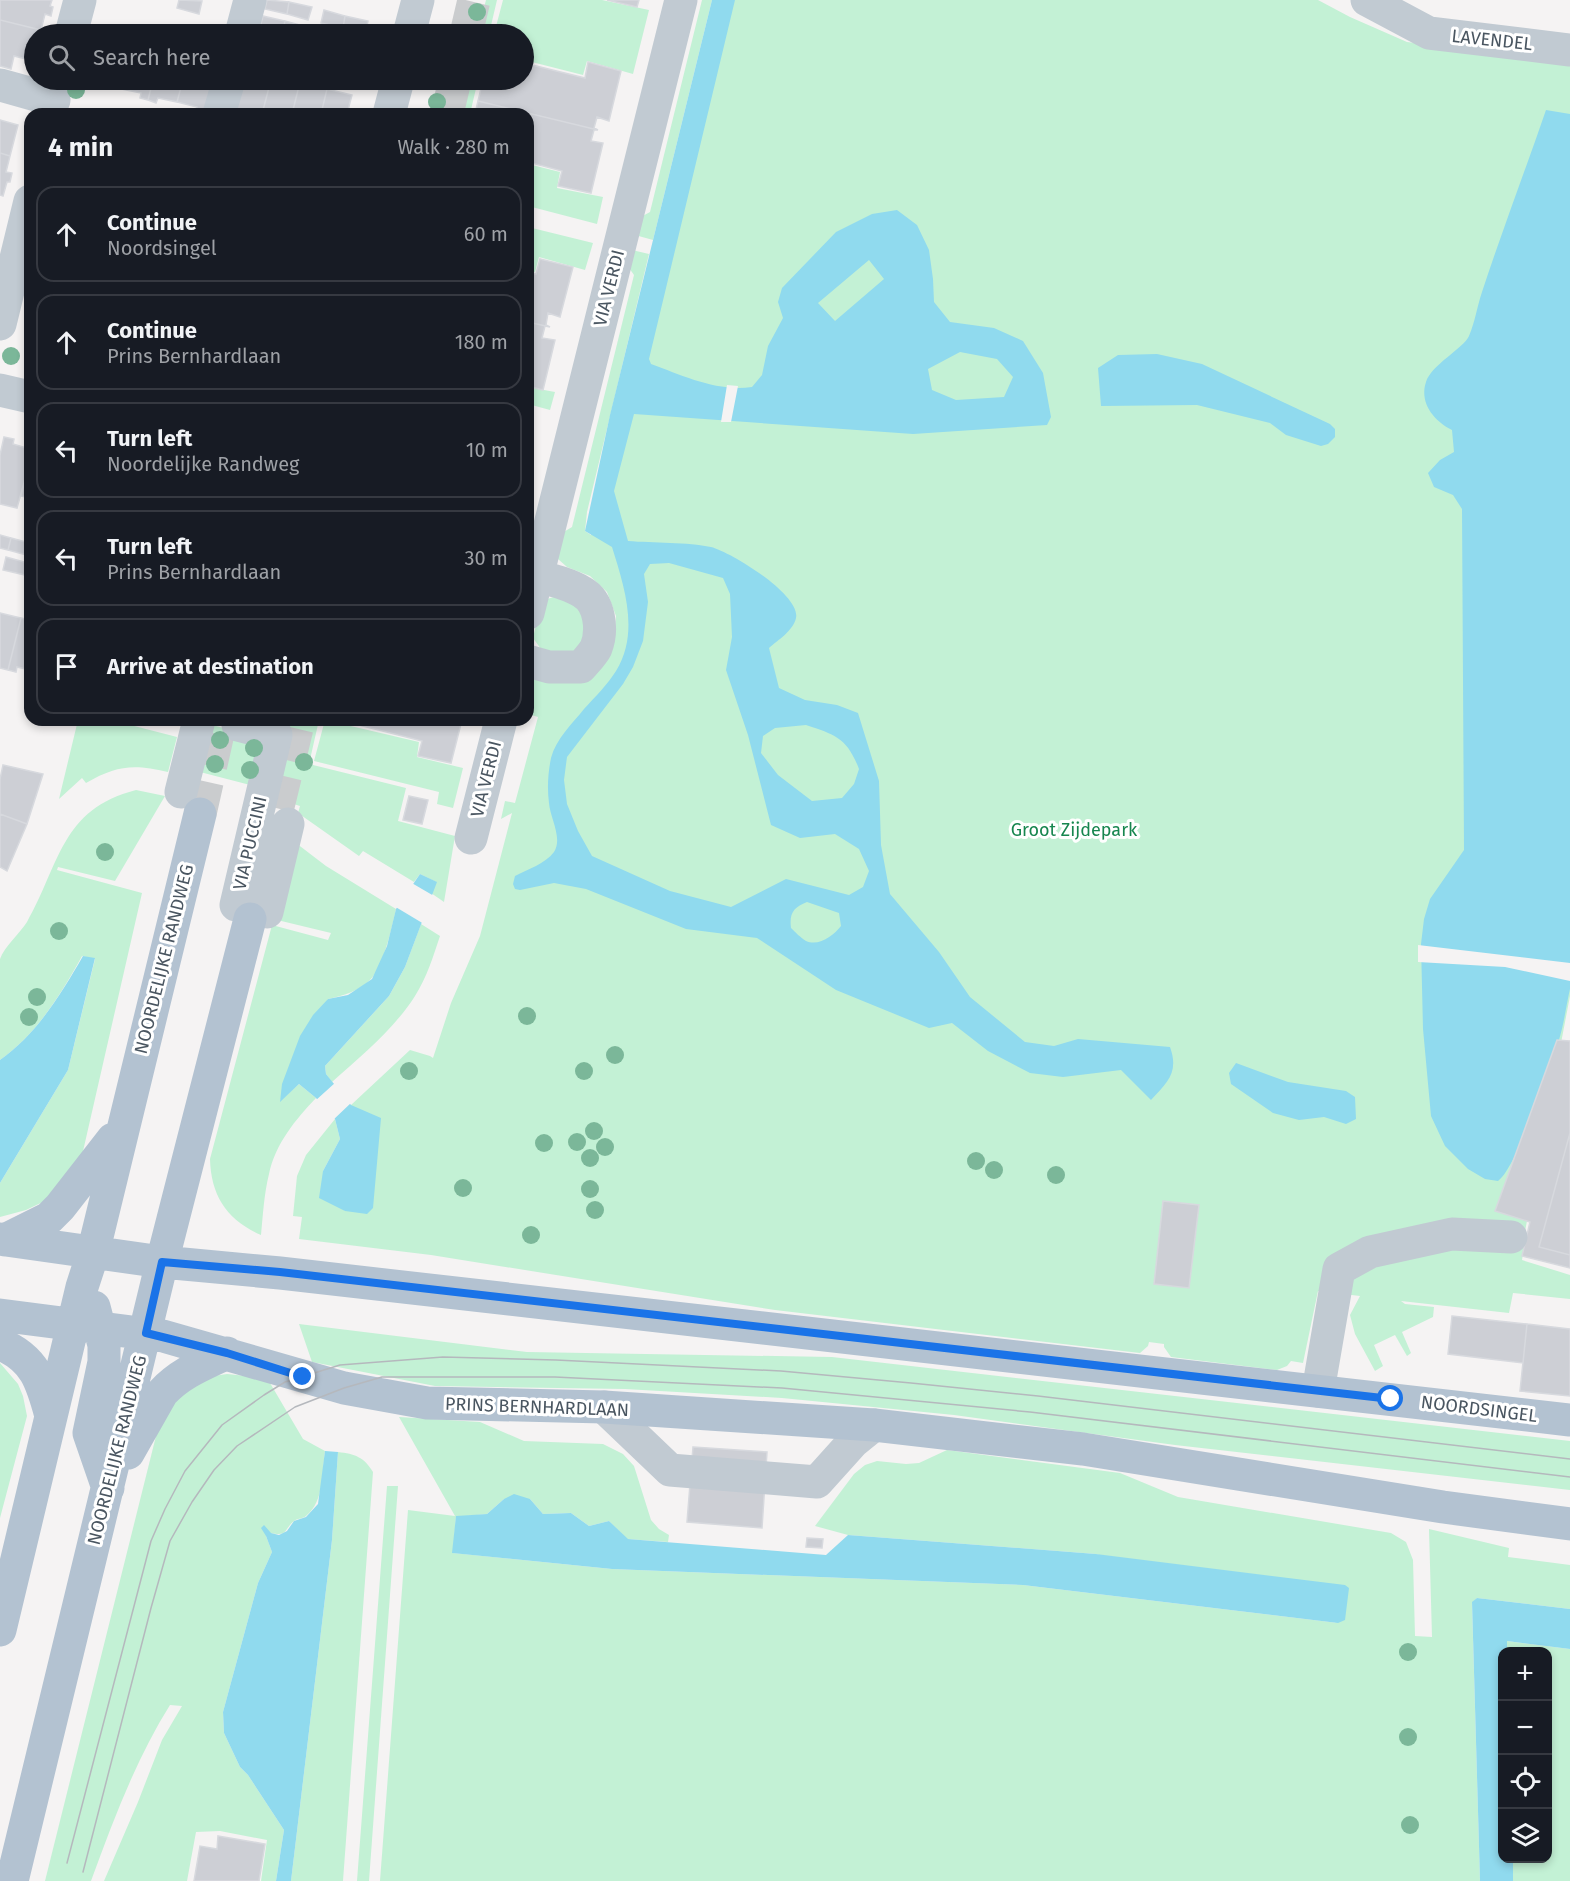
<!DOCTYPE html>
<html lang="en">
<head>
<meta charset="utf-8">
<style>
  :root { --surface:#171b24; --page:#242831; --text:#f1f3f6; --muted:#9ea1a6; --line:#363941 }
  body { margin:0; font-family:"Fira Sans",sans-serif; background:var(--page); color:var(--text) }
  .controls { position:absolute; right:18px; bottom:18px; display:grid; overflow:hidden; border-radius:12px; box-shadow:0 3px 9px #0003 }
  .controls button { width:54px; height:54px; display:grid; place-items:center; padding:0; border:0; border-bottom:2px solid var(--line); background:var(--surface); color:var(--text); font:30px sans-serif }
  .stop { position:absolute; width:18px; height:18px; margin:-14px; border:4px solid #1a73e8; border-radius:50%; background:#fff }
  .stop.end { background:#1a73e8; border-color:#fff; box-shadow:0 2px 6px #0008 }
  .list { margin:0; padding:0; list-style:none }
  h2 { display:flex; justify-content:space-between; align-items:center; height:78px; margin:0; padding:0 24px; font-size:26px }
  h2 small { font-size:20px; font-weight:400; color:var(--muted) }
  .list li { display:grid; grid-template-columns:39px 1fr auto; gap:18px; align-items:center; box-sizing:border-box; height:96px; margin:0 12px 12px; padding:0 12px; border:2px solid var(--line); border-radius:18px }
  .list b { display:block; font-size:22px; white-space:nowrap }
  .list p { margin:0; font-size:20px; white-space:nowrap; color:var(--muted) }
  .list em { font-size:20px; font-style:normal; color:var(--muted) }
  .icon { flex:none; width:33px; height:33px; fill:none; stroke:currentColor; stroke-width:2; stroke-linecap:round; stroke-linejoin:round }
  .map { position:relative; flex:none; width:1570px; height:1881px; overflow:hidden }
  .search { position:absolute; background:var(--surface); box-shadow:0 3px 9px #0003; left:24px; top:24px; width:510px; height:66px; display:flex; align-items:center; gap:15px; box-sizing:border-box; padding:0 21px; border-radius:33px; color:var(--muted); font-size:22px }
  .panel { position:absolute; background:var(--surface); box-shadow:0 3px 9px #0003; left:24px; top:108px; width:510px; height:618px; border-radius:18px }
  .map>svg:first-child { display:block }
  .green { fill:#c3f1d5 }
  .water { fill:#90daee; fill-rule:evenodd }
  .pier { fill:#f5f3f3 }
  .building { fill:#cdcfd5; stroke:#d7d9de; stroke-width:1.5 }
  .lines { fill:none; stroke-linecap:round; stroke-linejoin:round }
  .major-tunnel { stroke:#caccce; stroke-width:33; stroke-dasharray:33 16; stroke-linecap:butt }
  .minor { stroke:#c1cad2; stroke-width:33 }
  .major { stroke:#b3c2d1; stroke-width:33 }
  .tram { stroke:#b5b8bd; stroke-width:1.5 }
  .tree { fill:#7bb799 }
  .route { stroke:#1a73e8; stroke-width:8 }
  .labels { text-anchor:middle; stroke-width:6; stroke-linejoin:round; paint-order:stroke }
  .street-label { font-size:18px; fill:#4a5661; stroke:#fff }
  .park-label { font-size:18px; fill:#17864f; stroke:#fff }
</style>
</head>
<body>
<div class="map">
<svg width="1570" height="1881" viewBox="0 0 1570 1881">
  <rect width="100%" height="100%" fill="#f5f3f3"/>
  <path class="green" d="M486 0H497L489 34H463L467 20 480 23Z
    M503 0H602L649 10 633 74 587 61 583 75 524 60V34H494Z
    M702 0H712L653 240 635 235 639 218 650 212Z
    M723 0H1318L1350 17 1407 42 1570 62V996L1522 1247 1524 1248 1522 1260 1570 1275V1299L1513 1293 1509 1313 1401 1301 1405 1304 1434 1307 1433 1317 1402 1332 1411 1353 1407 1356 1395 1335 1374 1345 1383 1366 1375 1371 1355 1334 1350 1315 1360 1296 1318 1291 1303 1363 1291 1361 1287 1366 1277 1370 1171 1357 1164 1347V1344L1149 1342 1148 1346 1140 1353 775 1310 431 1255 299 1239 302 1217 293 1216 297 1176 306 1155 335 1119 340 1139 323 1171 345 1211 351 1105 410 1050 430 1056 433 1058 451 1003 480 936 512 813 501 819 505 801 515 803 538 717 528 714V682L614 640 616 616 607 592 590 576 567 567 558 559 562 533 572 527 634 275 627 265 632 250 649 254 587 512 585 531 591 535Z
    M452 80H478L470 114H443Z
    M528 164 560 172 557 188 603 197 597 224 528 206Z
    M528 227 593 243 585 270 539 257 535 272 528 270Z
    M528 387 555 392 550 410 528 404Z
    M561 595 589 614 580 648 566 655 541 649 533 638 541 603 547 599Z
    M78 720H111L177 737 168 772C134 764 117 765 86 783L82 778 59 799Z
    M290 720H319L309 764 406 788 398 821 455 836 444 902 431 893 436 882 420 874 414 882 363 851 359 856 298 813 300 806 271 797Z
    M325 720 419 742 417 757 463 768 453 808 437 804 439 792 314 761Z
    M212 725 266 739 254 786 200 772Z
    M136 790 165 796 115 881 58 867 57 870 142 893 81 1160 49 1199 26 1210 0 1217V1183L68 1070 95 959 82 956C61 994 37 1034 0 1060 0 1034 0 1008 0 982 0 975 0 965 0 959 4 947 20 933 27 922 60 864 61 809 136 790Z
    M292 840 326 866 396 909C392 927 383 968 370 980 359 991 343 996 328 999L280 1101 299 1084 316 1098C296 1119 275 1144 269 1174 264 1194 263 1215 261 1235 227 1220 211 1196 210 1159L272 925 328 940 331 933 273 919Z
    M421 924 440 936C433 957 427 977 415 996 394 1029 361 1056 332 1082L326 1074 325 1066 389 996 405 967Z
    M299 1324 527 1352 832 1357 1570 1441V1490L1175 1445 954 1415 782 1398 625 1389 435 1386 312 1362Z
    M0 1363 18 1384 23 1396 27 1416 0 1518Z
    M227 1374 246 1376 270 1383 303 1439 325 1451C322 1472 324 1501 307 1515 304 1519 298 1518 294 1521 284 1529 288 1537 271 1533L266 1536 272 1552 258 1583 223 1712 224 1733 240 1767 248 1775 284 1830 276 1881H261L267 1840 220 1831 196 1832 187 1881H104L138 1802 162 1740 182 1706 170 1705C136 1759 113 1821 91 1881H45L160 1420 169 1405 207 1377Z
    M399 1417 480 1422 524 1441 603 1444 623 1454 634 1466 651 1520 659 1529 669 1535 668 1542 627 1539 609 1521 589 1526 571 1513 543 1514 530 1499H504L487 1514 456 1517 453 1553 612 1569 1023 1585 1338 1623 1096 1554 848 1535 815 1526 854 1474 865 1465 877 1461 906 1464 919 1463 947 1450 1120 1473 1178 1497 1391 1533 1406 1542 1413 1560 1415 1636 1432 1637 1429 1529 1509 1548 1508 1557 1570 1565V1609L1477 1598 1472 1603 1480 1881H380L408 1510 455 1516Z
    M338 1452C355 1454 364 1457 373 1472L343 1881H291L332 1540Z
    M387 1486H398L369 1881H357Z
    M1507 1641 1570 1649V1881H1513V1859L1548 1858V1652L1507 1651Z"/>
  <path class="water" d="M712 0H735L649 359 651 364C684 376 717 392 752 387L762 375 768 346 783 318 778 302 782 288 836 232 872 214 897 210 917 225 929 250 933 279 934 302 950 322 994 328 1023 341 1043 373 1051 417 1047 425 913 434 634 414 614 491 628 541C653 543 688 542 711 547 731 552 801 595 796 618 793 631 778 640 769 648L779 688 805 700 837 705 858 713 879 781 881 845 890 894 939 952 970 997 1025 1042 1054 1046 1078 1039 1170 1047C1179 1072 1168 1082 1151 1100L1121 1070 1063 1077 1030 1073 988 1051 952 1023 929 1028 836 990 757 938 686 929 586 889 554 883 520 890 515 889 513 884 515 876C528 869 545 864 554 852 563 838 550 818 549 803 547 788 548 773 551 758 556 739 572 724 584 709 595 697 608 684 616 671 640 632 624 586 612 547L585 531 610 415ZM869 260 884 279 835 321 818 303ZM960 352 997 359 1013 377 1004 397 956 400 932 390 928 369ZM669 563 723 578 730 594 732 637 726 670 748 735 771 825 800 838 835 834 859 849 869 871 863 887 849 895 786 879 731 907 670 891 592 856 578 831 567 804 564 780 567 757 623 684 633 667 643 641 648 602 644 574 650 564ZM806 725C836 735 847 738 859 769L854 784 842 798 812 801 778 775 761 753 763 736 775 728ZM807 902 839 913 841 926C834 935 819 947 806 941 801 938 795 932 791 928 789 913 794 907 807 902Z
    M1546 110 1570 114V989C1566 1006 1564 1025 1558 1043 1550 1068 1516 1169 1498 1181L1485 1179 1468 1169 1445 1146 1431 1116 1423 1029 1421 944 1424 919 1430 899 1464 850 1462 509 1453 495 1434 487 1428 473 1440 460 1454 452 1452 430C1434 421 1419 403 1426 382 1431 365 1464 348 1469 336 1475 322 1477 307 1482 292 1502 231 1525 171 1546 110Z
    M1157 354 1202 364 1330 424 1335 429V437L1328 444 1321 446 1286 435 1270 423 1197 405 1101 406 1098 368 1118 355Z
    M420 874 437 882 405 967 389 996 325 1066 326 1074 351 1105 381 1118 373 1208 367 1214 345 1211 319 1198 323 1171 340 1139 335 1119 316 1098 299 1084 280 1102 282 1084 300 1036 313 1015 328 999 348 995 372 979 387 946 396 909Z
    M83 956 95 958 68 1070 0 1183V1060C37 1034 61 994 83 956Z
    M1236 1063 1288 1082 1346 1091 1355 1097 1356 1119 1346 1124 1324 1117 1299 1120 1273 1113 1231 1084 1229 1073Z
    M325 1451 338 1452 332 1540 291 1881H276L284 1830 248 1775 240 1767 224 1733 223 1712 258 1583 272 1552 266 1536 261 1528 264 1525 271 1533 279 1535 287 1531 294 1521 306 1517 318 1504Z
    M514 1494 530 1499 543 1514 571 1513 589 1526 609 1521 628 1539 826 1555 848 1535 1096 1554 1345 1585 1349 1588 1345 1620 1338 1623 1023 1585 612 1569 452 1553 456 1516 487 1514 504 1499Z
    M1477 1598 1570 1609V1649L1507 1641V1651L1502 1652V1858L1513 1859V1881H1480L1472 1602Z"/>
  <path class="pier" d="M727 385 738 386 731 422H721Z
    M410 882 434 896 424 924 394 906Z
    M1418 945 1570 963V981L1505 967 1418 962Z
    M336 1082 352 1102 332 1121 315 1101Z"/>
  <path class="building" d="M0 0H52L50 6 53 7 51 16 45 14 41 30 0 20Z
    M179 0 202 1 199 14 177 8Z
    M267 0 289 2 287 14 265 9Z
    M607 0H639L637 7Z
    M289 2 312 7 308 20 287 14Z
    M324 10 345 16 343 28 321 23Z
    M263 16 285 21 282 34 260 28Z
    M345 16 368 21 365 34 343 28Z
    M0 20 41 30 40 34H34V61L14 56 11 69 0 66Z
    M285 21 307 27 305 34H282Z
    M588 62 621 71 609 121 597 117 594 128 598 130 478 101 483 80H524V63L585 78Z
    M92 80H124L121 89 102 84 101 89 91 86Z
    M124 80H153L148 100 140 98 141 93 121 89Z
    M153 80H183L177 102 158 98 156 103 148 100Z
    M183 80H214L203 114 196 112 197 107 177 102Z
    M239 80H271L262 114H231Z
    M271 80H288L300 82 292 114H262Z
    M300 82 327 89 321 114H292Z
    M327 89 352 95 348 110 359 114H321Z
    M478 101 598 130H594L591 141 603 143 591 193 558 186 562 171 528 162V114H475Z
    M0 120 18 125 10 156 0 153Z
    M0 153 10 156 6 172 12 173 10 182H7L3 196 0 195Z
    M540 259 573 267 560 317 548 313 546 325 550 327 528 322V272L536 274Z
    M528 322 550 327 545 326 542 338 555 340 543 390 528 386Z
    M4 437 14 439 13 444 30 449V461L17 508 0 504V455Z
    M30 461V498L21 496Z
    M0 535 11 538 8 550 0 548Z
    M11 538 30 543V556L8 550Z
    M6 557 28 563 25 575 3 570Z
    M0 613 21 618 8 670 0 668Z
    M21 618 30 620V670L17 667 16 672 8 670Z
    M339 720H462L451 763 418 756 422 741Z
    M3 765 43 774 27 824 0 814V779Z
    M409 796 428 800 422 824 403 820Z
    M0 814 27 824 7 871 0 867Z
    M1557 1040 1570 1041V1268L1522 1256 1530 1222 1495 1211Z
    M1570 1133V1255L1539 1247Z
    M1163 1201 1199 1205 1189 1288 1154 1284Z
    M1452 1316 1527 1324 1523 1363 1448 1354Z
    M1527 1324 1570 1329V1396L1520 1391Z
    M693 1447 767 1452 762 1528 687 1522Z
    M807 1538 823 1539 822 1548 806 1547Z
    M218 1836 265 1844 259 1881H194L200 1846 217 1849Z"/>
  <g class="lines">
    <path class="major-tunnel" d="M466 34 474 0
      M447 114 455 80
      M200 814 221 720
      M266 856 299 720"/>
    <path class="minor" d="M1367 0 1429 33 1570 50
      M71 34 80 0
      M241 34 250 0
      M409 34 418 0
      M0 85 54 100
      M219 114 229 80
      M389 114 398 80
      M0 324 30 201
      M0 390 30 397
      M528 613 681 0
      M528 661 549 667H581C586 661 593 654 596 648 603 630 600 602 582 592 569 584 552 580 537 576
      M238 725 276 735 236 905 267 912 288 824
      M181 792 199 720
      M471 838 501 720
      M1318 1391 1339 1269 1370 1252 1452 1234 1511 1237
      M604 1407 670 1470 817 1482 853 1442 874 1425"/>
    <path class="major" d="M0 1239 162 1262 280 1273 1570 1420
      M5 1240 49 1218 60 1207 113 1139
      M94 1307 104 1345V1362L89 1433 108 1488
      M0 1315 163 1336 344 1388 427 1403 604 1407 874 1425 1083 1449 1443 1507 1570 1524
      M0 1344C35 1358 42 1382 51 1416
      M128 1453 162 1393C180 1373 204 1364 227 1353
      M0 1630 82 1287 93 1253 200 814
      M12 1881 162 1262 250 919"/>
    <path class="tram" d="M67 1863 151 1541 165 1509 185 1471 222 1425 264 1395 285 1382 340 1365 443 1357 556 1360 781 1371 911 1383 1038 1396 1570 1459
      M83 1872 151 1608 170 1541 192 1502 214 1470 237 1446 295 1407 344 1388 382 1377H555L782 1388 1030 1412 1570 1477"/>
  </g>
  <g class="tree">
    <circle cx="477" cy="12" r="9"/>
    <circle cx="76" cy="90" r="9"/>
    <circle cx="437" cy="102" r="9"/>
    <circle cx="11" cy="356" r="9"/>
    <circle cx="220" cy="740" r="9"/>
    <circle cx="254" cy="748" r="9"/>
    <circle cx="304" cy="762" r="9"/>
    <circle cx="215" cy="764" r="9"/>
    <circle cx="250" cy="770" r="9"/>
    <circle cx="105" cy="852" r="9"/>
    <circle cx="59" cy="931" r="9"/>
    <circle cx="37" cy="997" r="9"/>
    <circle cx="527" cy="1016" r="9"/>
    <circle cx="29" cy="1017" r="9"/>
    <circle cx="615" cy="1055" r="9"/>
    <circle cx="409" cy="1071" r="9"/>
    <circle cx="584" cy="1071" r="9"/>
    <circle cx="594" cy="1131" r="9"/>
    <circle cx="577" cy="1142" r="9"/>
    <circle cx="544" cy="1143" r="9"/>
    <circle cx="605" cy="1147" r="9"/>
    <circle cx="590" cy="1158" r="9"/>
    <circle cx="976" cy="1161" r="9"/>
    <circle cx="994" cy="1170" r="9"/>
    <circle cx="1056" cy="1175" r="9"/>
    <circle cx="463" cy="1188" r="9"/>
    <circle cx="590" cy="1189" r="9"/>
    <circle cx="595" cy="1210" r="9"/>
    <circle cx="531" cy="1235" r="9"/>
    <circle cx="1408" cy="1652" r="9"/>
    <circle cx="1408" cy="1737" r="9"/>
    <circle cx="1410" cy="1825" r="9"/>
  </g>
  <g class="lines">
    <path class="route" d="M303 1377 227 1353 146 1333 162 1262 280 1272 1391 1399"/>
  </g>
  <g class="labels">
    <g class="street-label">
      <text transform="translate(1492 40) rotate(6)" y="6">LAVENDEL</text>
      <text transform="translate(609 288) rotate(-76)" y="6">VIA VERDI</text>
      <text transform="translate(486 779) rotate(-76)" y="6">VIA VERDI</text>
      <text transform="translate(250 843) rotate(-77)" y="6">VIA PUCCINI</text>
      <text transform="translate(164 959) rotate(-76)" y="6">NOORDELIJKE RANDWEG</text>
      <text transform="translate(537 1407) rotate(2)" y="6">PRINS BERNHARDLAAN</text>
      <text transform="translate(1479 1409) rotate(7)" y="6">NOORDSINGEL</text>
      <text transform="translate(117 1450) rotate(-76)" y="6">NOORDELIJKE RANDWEG</text>
    </g>
    <g class="park-label">
      <text x="1074" y="836">Groot Zijdepark</text>
    </g>
  </g>
</svg>
<div class="controls">
<button>+</button>
<button>−</button>
<button><svg class="icon" aria-label="locate" viewBox="0 0 24 24"><circle cx="12" cy="12" r="6"/><path d="M12 2v4M12 18v4M2 12h4M18 12h4"/></svg></button>
<button><svg class="icon" aria-label="layers" viewBox="0 0 24 24"><path d="M12 4l9 5-9 5-9-5zM3 14l9 5 9-5"/></svg></button>
</div>
<div class="stop" style="left:1391px;top:1399px"></div>
<div class="stop end" style="left:303px;top:1377px"></div>
<div class="search"><svg class="icon" aria-label="search" viewBox="0 0 24 24"><circle cx="10" cy="10" r="6"/><path d="M15 15l6 6"/></svg>Search here</div>
<section class="panel">
<h2>4 min<small>Walk · 280 m</small></h2>
<ul class="list">
<li><svg class="icon" aria-label="ahead" viewBox="0 0 24 24"><path d="M12 20V5M6 11l6-6 6 6"/></svg><div><b>Continue</b><p>Noordsingel</p></div><em>60 m</em></li>
<li><svg class="icon" aria-label="ahead" viewBox="0 0 24 24"><path d="M12 20V5M6 11l6-6 6 6"/></svg><div><b>Continue</b><p>Prins Bernhardlaan</p></div><em>180 m</em></li>
<li><svg class="icon" aria-label="left" viewBox="0 0 24 24"><path d="M17 20v-9H6M10 6l-5 5 5 5"/></svg><div><b>Turn left</b><p>Noordelijke Randweg</p></div><em>10 m</em></li>
<li><svg class="icon" aria-label="left" viewBox="0 0 24 24"><path d="M17 20v-9H6M10 6l-5 5 5 5"/></svg><div><b>Turn left</b><p>Prins Bernhardlaan</p></div><em>30 m</em></li>
<li><svg class="icon" aria-label="arrive" viewBox="0 0 24 24"><path d="M6 21V4h12l-3 4 3 4H6"/></svg><div><b>Arrive at destination</b></div></li>
</ul>
</section>
</div>
</body>
</html>
